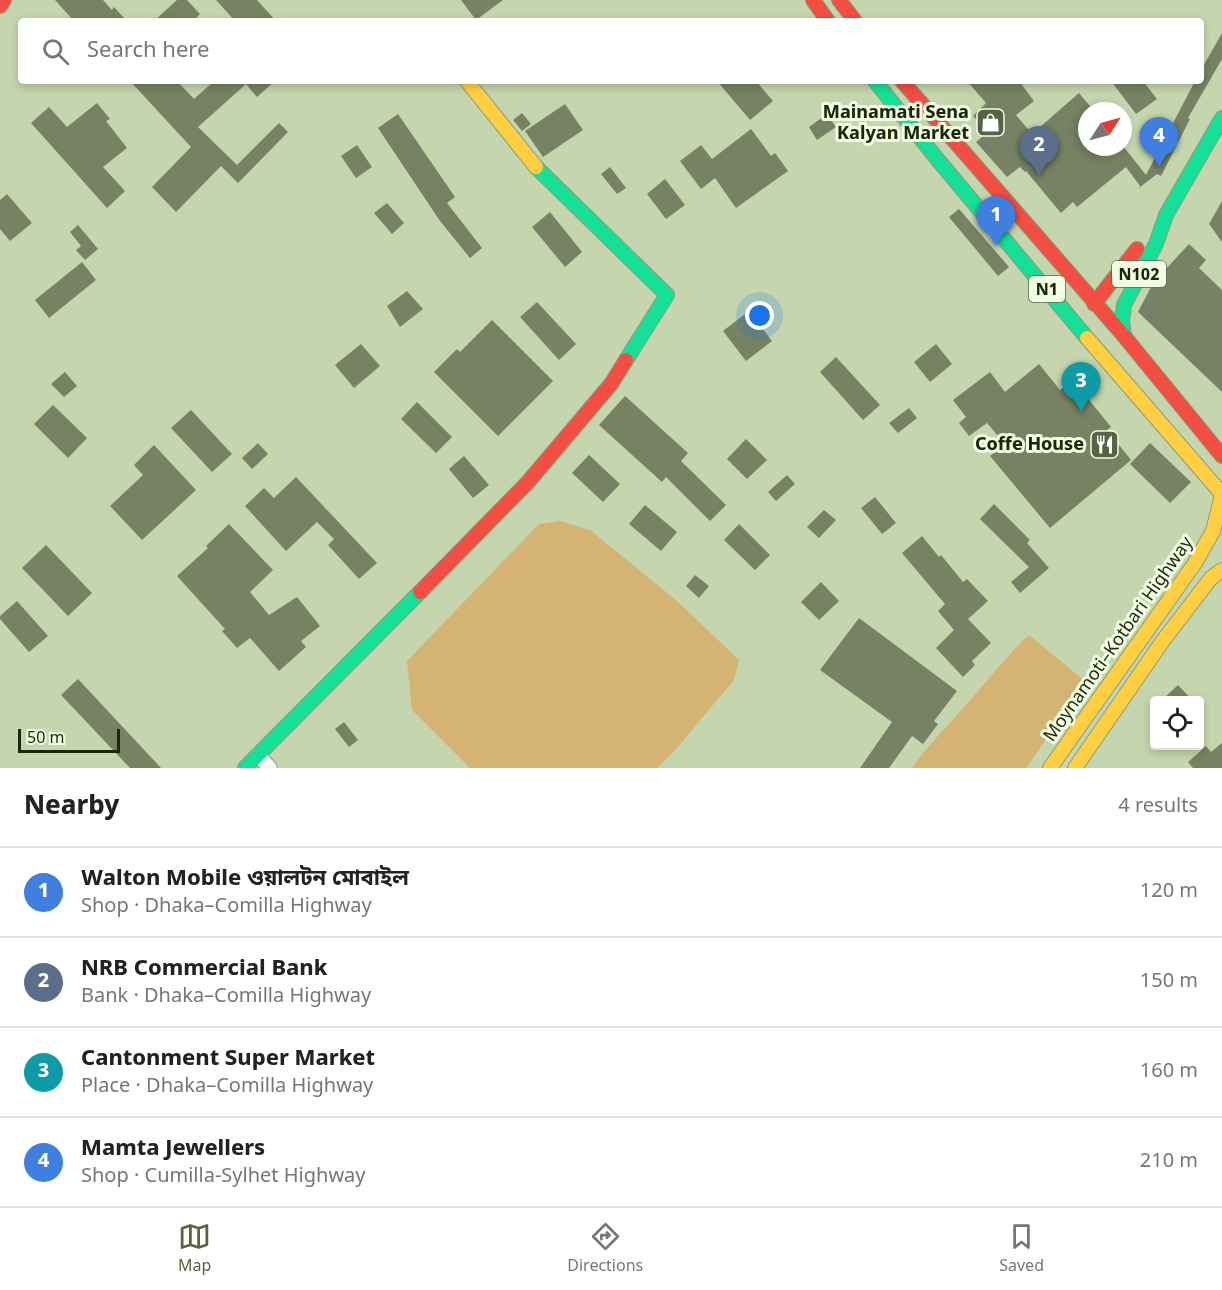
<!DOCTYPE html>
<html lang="en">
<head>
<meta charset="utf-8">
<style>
  :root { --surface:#fff; --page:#f6f6f6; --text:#222; --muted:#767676; --line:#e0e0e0; --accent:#576344 }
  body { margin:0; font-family:Georgia,"Noto Sans Bengali",serif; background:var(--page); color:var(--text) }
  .controls { position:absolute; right:18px; bottom:18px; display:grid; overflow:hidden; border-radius:6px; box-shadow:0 3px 9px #0003 }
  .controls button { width:54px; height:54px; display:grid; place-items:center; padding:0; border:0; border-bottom:2px solid var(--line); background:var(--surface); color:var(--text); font:30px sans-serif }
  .compass { position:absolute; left:1078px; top:102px; width:54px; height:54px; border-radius:50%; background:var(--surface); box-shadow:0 3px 9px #0003; rotate:54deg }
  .scale { position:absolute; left:18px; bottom:15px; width:102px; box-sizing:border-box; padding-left:6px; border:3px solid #1c260b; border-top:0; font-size:16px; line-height:21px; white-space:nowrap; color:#1c260b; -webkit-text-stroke:4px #f2fee3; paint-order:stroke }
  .you { position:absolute; left:760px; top:316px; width:21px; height:21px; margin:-15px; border:4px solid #fff; border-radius:50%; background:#1a73e8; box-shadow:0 0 0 9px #1a73e833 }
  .badge { display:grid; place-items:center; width:39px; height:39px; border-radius:50%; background:var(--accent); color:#fff; font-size:20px; font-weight:700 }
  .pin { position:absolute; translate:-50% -50px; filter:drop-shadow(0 2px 3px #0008) }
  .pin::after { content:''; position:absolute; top:32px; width:21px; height:18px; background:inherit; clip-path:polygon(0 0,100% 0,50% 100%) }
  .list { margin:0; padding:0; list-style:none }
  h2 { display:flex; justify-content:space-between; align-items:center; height:78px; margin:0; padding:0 24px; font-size:26px }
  h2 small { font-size:20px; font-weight:400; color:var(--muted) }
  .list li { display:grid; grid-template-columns:39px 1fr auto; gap:18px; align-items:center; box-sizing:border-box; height:90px; padding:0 24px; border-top:2px solid var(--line) }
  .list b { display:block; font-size:22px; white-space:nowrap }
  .list p { margin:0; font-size:20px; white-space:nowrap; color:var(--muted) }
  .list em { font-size:20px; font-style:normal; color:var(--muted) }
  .icon { flex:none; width:33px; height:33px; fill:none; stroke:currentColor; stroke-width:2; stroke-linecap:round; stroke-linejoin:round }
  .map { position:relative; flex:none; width:1222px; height:768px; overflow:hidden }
  .search { position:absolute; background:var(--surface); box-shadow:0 3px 9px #0003; left:18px; right:18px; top:18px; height:66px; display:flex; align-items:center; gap:15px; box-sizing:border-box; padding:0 21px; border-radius:6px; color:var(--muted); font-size:22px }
  .sheet { height:438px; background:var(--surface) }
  nav { display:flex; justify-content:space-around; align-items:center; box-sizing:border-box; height:84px; border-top:2px solid var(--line); background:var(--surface); font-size:16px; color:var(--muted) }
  nav a { display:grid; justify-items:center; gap:3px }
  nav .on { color:var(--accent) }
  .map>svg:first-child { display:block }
  .green { fill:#d5b372 }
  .building { fill:#768263 }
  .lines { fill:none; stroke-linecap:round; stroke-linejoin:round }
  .street-casing { stroke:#8e9a7c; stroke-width:16 }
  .fast-casing { stroke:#8e9a7c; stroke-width:16 }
  .slow-casing { stroke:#8e9a7c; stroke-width:16 }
  .jam-casing { stroke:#8e9a7c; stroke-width:16 }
  .street { stroke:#f6f9f3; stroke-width:14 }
  .fast { stroke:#16e098; stroke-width:14 }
  .slow { stroke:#ffcf43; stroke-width:14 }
  .jam { stroke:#f24e42; stroke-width:14 }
  .labels { text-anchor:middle; stroke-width:6; stroke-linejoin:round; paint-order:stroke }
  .shield { fill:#f2fee3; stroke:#5c674c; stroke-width:1.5 }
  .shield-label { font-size:16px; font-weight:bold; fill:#1c260b }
  .poi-label { font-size:18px; font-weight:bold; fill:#1c260b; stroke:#f2fee3; text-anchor:end }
  .street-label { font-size:18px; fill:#1c260b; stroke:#f2fee3 }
</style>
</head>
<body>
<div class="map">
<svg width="1222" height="768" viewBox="0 0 1222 768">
  <rect width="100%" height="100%" fill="#c5d5ae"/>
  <path class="green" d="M560 521 590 530 677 601 739 660 734 680 676 749 657 768H470L412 710 407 661 539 524Z
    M1029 635 1086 682 1026 768H912C932 740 957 716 979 690 996 671 1010 652 1029 635Z"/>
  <path class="building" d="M55 0H103L112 10 114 7 127 21H74Z
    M177 0H187L200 14 193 21H154Z
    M216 0H257L276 21H235Z
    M461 0H503L476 20Z
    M1222 33V59L1188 118 1190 119 1161 176 1157 174 1139 188 1140 186 1126 167 1077 207 1073 202 1061 213 1026 171 1025 172 1020 167 1007 177 976 142 988 132 973 116 986 103 967 81H1019L1034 101 1016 115 1032 134 1079 93 1094 111H1087V147L1123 146 1146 175 1195 81H1201V70Z
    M130 81H177L194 99 214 81H275L257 97 246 84 198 127 237 165 279 123 288 132 238 183 221 166 176 212 152 187 191 147Z
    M717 81H756L773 101 750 120Z
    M1111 81H1143L1157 99 1136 114Z
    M97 103 110 119 106 121 127 148 103 167 125 191 107 208 31 123 49 107 67 127Z
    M565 104 583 130 543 157 525 131Z
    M522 113 531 124 522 131 513 120Z
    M398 114 455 197 447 203 482 248 470 258 440 221 378 128Z
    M827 114 836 127 817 140 809 127Z
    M751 129 771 156 775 153 788 171 736 208 715 178 701 189 680 161 701 145 712 159Z
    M357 145 372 167 356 178 341 156Z
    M610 167 626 188 617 194 601 174Z
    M665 179 685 205 666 219 647 194Z
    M7 194 32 223 10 241 0 229V200Z
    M1222 201V242L1209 224Z
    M387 203 404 223 392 234 374 213Z
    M959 209 1009 267 998 276 949 217Z
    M550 212 582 252 565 267 532 227Z
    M78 225 98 249 85 260 76 250 81 246 70 232Z
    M1189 244 1206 260 1199 268 1222 290V392L1138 312 1153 283Z
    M82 262 96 280 49 318 35 300Z
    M407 291 423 309 400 327 387 306Z
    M537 302 576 344 559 360 520 317Z
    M749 311 772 341 746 361 723 331Z
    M492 320 553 381 498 436 434 372 457 349 460 352Z
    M361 344 380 366 354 388 335 365Z
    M936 344 952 364 930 382 914 362Z
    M836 357 880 405 863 420 820 372Z
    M1039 364 1060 390 1073 380 1111 427 1107 430 1131 460 1050 528 990 456 1005 444 987 423 969 436 959 423 966 417 953 400 990 372 1005 392Z
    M65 372 77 386 64 397 51 384Z
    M625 396 688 453 681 461 726 505 710 521 666 477 662 482 599 425Z
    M417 402 452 437 436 453 401 419Z
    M53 405 87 438 68 458 34 424Z
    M909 408 917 418 898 433 889 423Z
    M191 410 232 454 212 472 171 428Z
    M746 439 767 460 747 479 727 459Z
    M258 443 268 454 252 469 242 458Z
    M1150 443 1191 482 1170 503 1130 464Z
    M154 445 196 490 142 540 110 506 143 475 134 465Z
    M589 455 620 484 603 502 572 473Z
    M464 456 489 485 473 498 449 469Z
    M787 475 795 484 776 501 768 492Z
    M296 477 377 563 359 579 328 545 334 539 317 522 286 551 245 506 264 488 274 498Z
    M875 497 896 523 882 534 861 508Z
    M994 504 1030 540 1027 543 1049 568 1020 593 1011 582 1029 567 980 519Z
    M645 505 677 532 661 551 629 524Z
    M824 510 836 520 819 538 807 527Z
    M229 524 273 570 250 592 269 615 297 597 320 626 301 641 306 647 279 671 250 638 237 648 222 631 225 629 177 576 208 548 206 546Z
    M739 524 770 555 755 570 724 540Z
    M922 536 939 557 941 555 963 582 967 579 988 601 968 619 991 643 972 661 975 665 963 677 936 648 954 630 938 611 945 604 902 553Z
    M46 545 92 593 68 616 22 568Z
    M695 575 709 586 699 598 686 586Z
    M821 582 839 601 819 620 801 602Z
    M17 601 48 636 29 652 0 619V616Z
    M859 618 957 691 934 721 938 724 923 744 912 736 889 768H860L892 722 820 670Z
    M78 679 161 768H130L61 695Z
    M1178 685 1192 700H1162Z
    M344 722 358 740 349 747 335 729Z
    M1222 743V768H1193L1188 762 1206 746 1211 752Z"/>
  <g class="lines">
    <defs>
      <path id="street" d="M258 755 270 768"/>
      <path id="fast" d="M875 81 938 160 1087 338
        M536 167 667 295 626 360
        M1124 336 1122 321 1124 305 1156 244 1166 215 1222 118
        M245 768 420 592"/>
      <path id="slow" d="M467 81 536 167
        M1087 338 1222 494
        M1050 768 1195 563 1213 531 1222 495
        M1075 768 1162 642 1211 578 1222 570"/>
      <path id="jam" d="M813 0 828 21
        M839 0 855 21
        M0 6 4 0
        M902 81 1124 336 1222 456
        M1094 304 1137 249
        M420 592 528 482 611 384 626 360"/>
    </defs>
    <use href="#street" class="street-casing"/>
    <use href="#fast" class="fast-casing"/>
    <use href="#slow" class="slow-casing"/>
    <use href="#jam" class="jam-casing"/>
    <use href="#street" class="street"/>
    <use href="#fast" class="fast"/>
    <use href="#slow" class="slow"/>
    <use href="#jam" class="jam"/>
  </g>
  <defs>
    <symbol id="shop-square" viewBox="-11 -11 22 22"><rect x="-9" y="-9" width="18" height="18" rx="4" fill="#576344" stroke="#f2fee3"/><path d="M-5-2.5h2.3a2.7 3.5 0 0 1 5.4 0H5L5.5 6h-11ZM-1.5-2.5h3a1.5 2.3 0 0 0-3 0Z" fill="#fff"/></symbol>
    <symbol id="restaurant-square" viewBox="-11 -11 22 22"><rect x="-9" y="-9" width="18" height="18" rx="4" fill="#576344" stroke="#f2fee3"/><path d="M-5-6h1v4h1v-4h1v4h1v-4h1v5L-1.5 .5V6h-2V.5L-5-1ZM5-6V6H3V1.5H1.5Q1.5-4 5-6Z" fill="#fff"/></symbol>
  </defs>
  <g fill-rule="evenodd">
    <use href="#shop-square" x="974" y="106" width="33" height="33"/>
    <use href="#restaurant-square" x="1088" y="428" width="33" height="33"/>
  </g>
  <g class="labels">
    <g class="shield">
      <rect x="1112" y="261" width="54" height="26" rx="4.5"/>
      <rect x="1029" y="276" width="36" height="26" rx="4.5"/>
    </g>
    <g class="shield-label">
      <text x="1139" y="280">N102</text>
      <text x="1047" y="295">N1</text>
    </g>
    <g class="poi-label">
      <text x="969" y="118">Mainamati Sena<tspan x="969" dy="21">Kalyan Market</tspan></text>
      <text x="1084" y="450">Coffe House</text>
    </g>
    <g class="street-label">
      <text transform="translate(1118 639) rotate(-55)" y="6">Moynamoti–Kotbari Highway</text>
    </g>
  </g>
</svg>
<div class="controls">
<button><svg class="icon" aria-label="locate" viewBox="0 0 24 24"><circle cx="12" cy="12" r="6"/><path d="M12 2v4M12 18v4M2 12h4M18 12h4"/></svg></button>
</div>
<svg class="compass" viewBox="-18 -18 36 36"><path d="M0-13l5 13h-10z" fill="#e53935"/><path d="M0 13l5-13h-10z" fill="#767676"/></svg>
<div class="scale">50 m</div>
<div class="you"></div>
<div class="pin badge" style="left:996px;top:246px;background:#3f7fe0">1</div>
<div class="pin badge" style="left:1039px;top:176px;background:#5c6f8a">2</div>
<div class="pin badge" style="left:1081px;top:412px;background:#0f9aa8">3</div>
<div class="pin badge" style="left:1159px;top:167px;background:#3f7fe0">4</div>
<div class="search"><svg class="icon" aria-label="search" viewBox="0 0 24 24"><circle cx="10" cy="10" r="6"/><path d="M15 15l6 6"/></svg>Search here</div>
</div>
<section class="sheet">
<h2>Nearby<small>4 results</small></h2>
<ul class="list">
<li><span class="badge" style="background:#3f7fe0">1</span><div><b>Walton Mobile ওয়ালটন মোবাইল</b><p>Shop · Dhaka–Comilla Highway</p></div><em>120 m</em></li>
<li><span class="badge" style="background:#5c6f8a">2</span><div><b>NRB Commercial Bank</b><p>Bank · Dhaka–Comilla Highway</p></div><em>150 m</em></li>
<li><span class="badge" style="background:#0f9aa8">3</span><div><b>Cantonment Super Market</b><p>Place · Dhaka–Comilla Highway</p></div><em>160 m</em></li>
<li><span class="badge" style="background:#3f7fe0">4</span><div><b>Mamta Jewellers</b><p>Shop · Cumilla-Sylhet Highway</p></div><em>210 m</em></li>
</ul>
</section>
<nav>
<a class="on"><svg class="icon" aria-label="map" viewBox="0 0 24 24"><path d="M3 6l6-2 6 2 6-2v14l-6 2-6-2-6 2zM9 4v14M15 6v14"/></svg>Map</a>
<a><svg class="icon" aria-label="directions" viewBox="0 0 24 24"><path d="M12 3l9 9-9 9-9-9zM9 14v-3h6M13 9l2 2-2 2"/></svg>Directions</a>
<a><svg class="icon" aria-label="saved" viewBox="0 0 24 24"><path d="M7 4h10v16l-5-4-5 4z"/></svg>Saved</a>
</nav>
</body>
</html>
